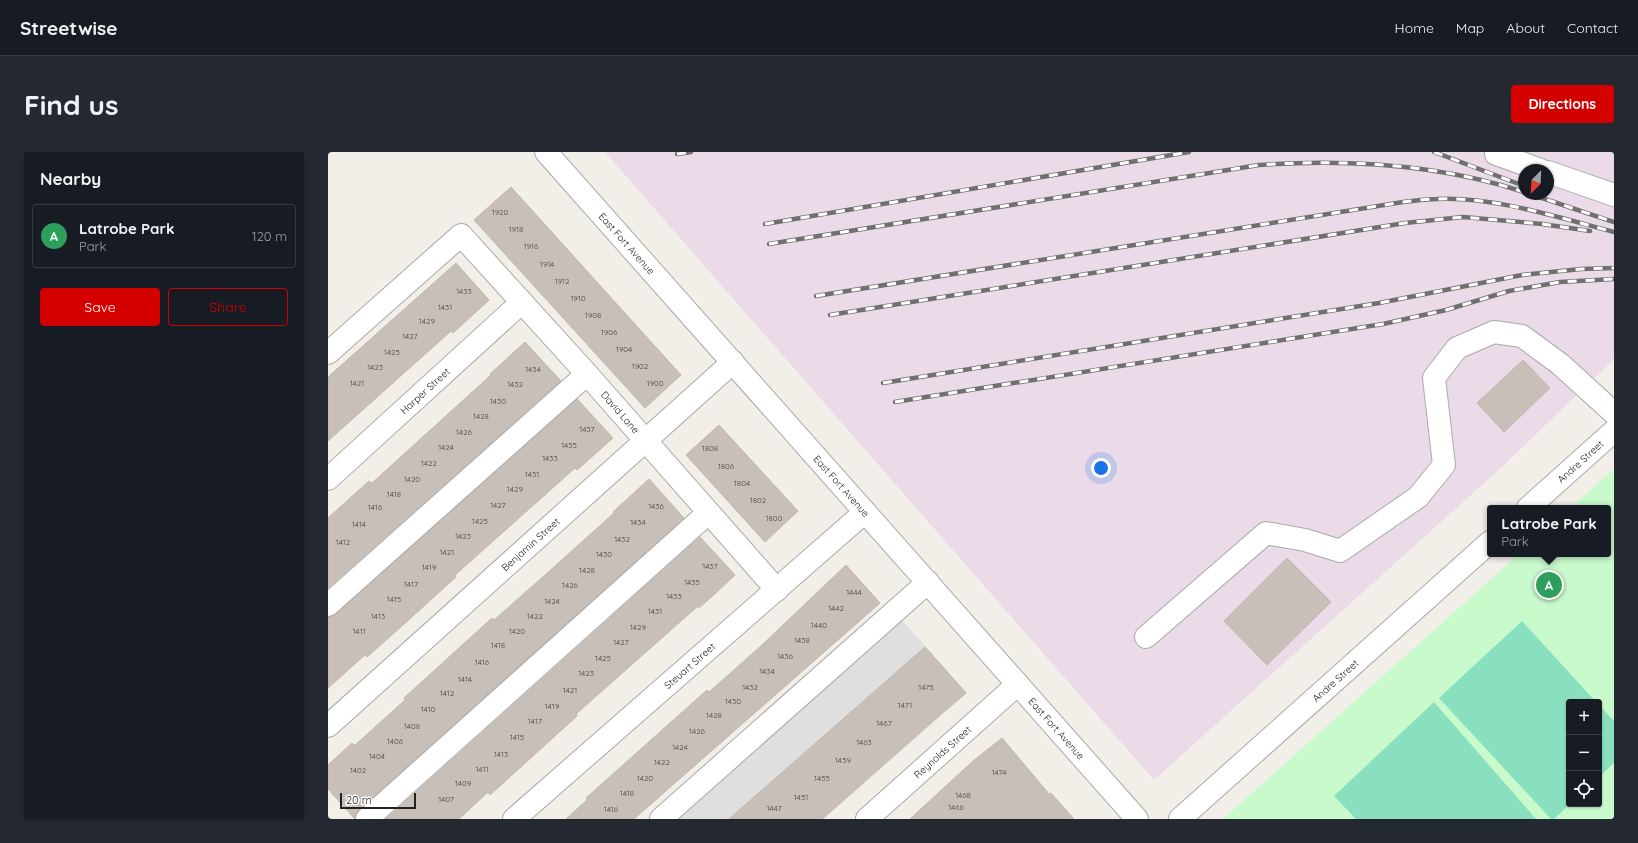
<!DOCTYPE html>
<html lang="en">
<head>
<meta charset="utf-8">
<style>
  :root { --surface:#171b24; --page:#242831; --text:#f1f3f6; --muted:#9ea1a6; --line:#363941; --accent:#d40000 }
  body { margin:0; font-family:Quicksand,sans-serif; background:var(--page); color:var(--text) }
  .controls { position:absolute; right:12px; bottom:12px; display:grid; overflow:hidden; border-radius:4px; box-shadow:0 1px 3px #0004 }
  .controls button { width:36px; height:36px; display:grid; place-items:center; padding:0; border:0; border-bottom:1px solid var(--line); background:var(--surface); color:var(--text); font:20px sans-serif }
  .compass { position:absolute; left:1190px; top:12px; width:36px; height:36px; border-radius:50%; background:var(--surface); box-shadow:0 1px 3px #0004; rotate:204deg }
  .scale { position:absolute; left:12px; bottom:10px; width:76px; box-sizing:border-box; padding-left:4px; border:2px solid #222; border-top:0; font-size:11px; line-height:14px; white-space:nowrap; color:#222; -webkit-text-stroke:3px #fff; paint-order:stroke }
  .you { position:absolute; left:773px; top:316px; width:14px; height:14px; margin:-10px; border:3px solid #fff; border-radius:50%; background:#1a73e8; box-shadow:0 0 0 6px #1a73e833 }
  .badge { display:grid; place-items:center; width:26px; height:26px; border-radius:50%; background:var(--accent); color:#fff; font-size:13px; font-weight:700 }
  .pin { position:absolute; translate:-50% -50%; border:2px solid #fff; box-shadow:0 1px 4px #0006 }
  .popup { position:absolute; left:1159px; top:353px; width:124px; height:52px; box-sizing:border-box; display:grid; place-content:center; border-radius:4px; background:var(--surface); filter:drop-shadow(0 1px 3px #0005); font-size:13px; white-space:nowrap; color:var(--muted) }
  .popup b { font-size:15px; color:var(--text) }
  .popup::after { content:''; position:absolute; left:50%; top:100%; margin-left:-8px; border:8px solid transparent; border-top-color:var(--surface) }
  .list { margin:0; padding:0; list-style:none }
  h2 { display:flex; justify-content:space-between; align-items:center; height:52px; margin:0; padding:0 16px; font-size:17px }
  h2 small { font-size:13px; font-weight:400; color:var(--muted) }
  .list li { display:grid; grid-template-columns:26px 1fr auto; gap:12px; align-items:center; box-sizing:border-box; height:64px; margin:0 8px 8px; padding:0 8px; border:1px solid var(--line); border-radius:4px }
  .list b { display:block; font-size:15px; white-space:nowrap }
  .list p { margin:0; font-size:13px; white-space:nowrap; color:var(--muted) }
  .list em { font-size:13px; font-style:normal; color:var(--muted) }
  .actions { display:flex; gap:8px; padding:12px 16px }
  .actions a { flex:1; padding:9px 0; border:1px solid var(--accent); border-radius:4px; text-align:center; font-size:14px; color:var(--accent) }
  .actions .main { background:var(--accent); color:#fff }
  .icon { flex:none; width:22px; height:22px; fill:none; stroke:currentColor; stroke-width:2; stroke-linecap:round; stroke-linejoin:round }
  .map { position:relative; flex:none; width:1286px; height:667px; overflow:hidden; border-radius:4px }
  header { display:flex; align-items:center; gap:24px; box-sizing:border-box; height:56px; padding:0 20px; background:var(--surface); border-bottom:1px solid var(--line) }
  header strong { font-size:19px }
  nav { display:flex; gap:22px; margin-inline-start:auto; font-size:14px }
  .intro { display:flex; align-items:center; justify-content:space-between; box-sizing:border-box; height:96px; padding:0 24px }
  h1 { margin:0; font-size:28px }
  .button { padding:10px 18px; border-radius:4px; background:var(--accent); color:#fff; font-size:14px; font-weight:700 }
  main { display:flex; gap:24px; padding:0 24px }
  aside { flex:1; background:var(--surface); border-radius:4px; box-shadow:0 1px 3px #0004 }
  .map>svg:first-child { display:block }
  .residential { fill:#e0dfdf }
  .industrial { fill:#ebdbe8; fill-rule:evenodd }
  .park { fill:#c8facc; fill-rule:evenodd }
  .pitch { fill:#88e0be }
  .building { fill:#c7bfb8; stroke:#c4b6ab }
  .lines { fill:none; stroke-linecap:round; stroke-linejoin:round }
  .minor-casing { stroke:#a9a9a9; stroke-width:24 }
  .minor { stroke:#fff; stroke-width:22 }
  .rail-casing { stroke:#707070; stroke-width:4.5 }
  .rail { stroke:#fff; stroke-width:3; stroke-dasharray:9; stroke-linecap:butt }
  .labels { text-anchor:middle; stroke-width:3; stroke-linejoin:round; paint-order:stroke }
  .number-label { font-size:8px; fill:#4b4948 }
  .street-label { font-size:10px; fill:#222; stroke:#fff }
</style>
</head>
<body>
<header>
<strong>Streetwise</strong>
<nav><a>Home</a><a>Map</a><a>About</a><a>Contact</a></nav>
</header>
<div class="intro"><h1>Find us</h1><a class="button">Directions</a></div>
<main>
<aside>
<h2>Nearby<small></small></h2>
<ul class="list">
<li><span class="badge" style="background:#2e9e5b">A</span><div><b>Latrobe Park</b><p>Park</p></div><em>120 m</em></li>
</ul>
<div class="actions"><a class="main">Save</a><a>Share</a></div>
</aside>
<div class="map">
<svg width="1286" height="667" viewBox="0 0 1286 667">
  <rect width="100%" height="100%" fill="#f2efe9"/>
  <path class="residential" d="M572 466 639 541 496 667H347Z"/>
  <path class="industrial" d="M277 0H1286V207L1174 315 826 628ZM1196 18H1220V42H1196Z"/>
  <path class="park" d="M1286 317V667H895L1191 402H1280V356H1242ZM1241 550H1271V652H1241Z"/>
  <path class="pitch" d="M1194 469 1268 550H1241V652H1242L1226 667H1223L1111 546Z
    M1106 550 1208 667H1028L1006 644Z
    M1271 553 1286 569V611L1271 625Z"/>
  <path class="building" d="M183 35 353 223 317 256 146 68Z
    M128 111 161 148 125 181 123 179 0 289V225Z
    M197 190 233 229 0 436V366L41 329 44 331 163 223 162 222Z
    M1195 208 1222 236 1176 280 1149 251Z
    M249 247 285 286 249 318 247 316 126 424 128 425 75 473 39 505 37 503 0 536V465L8 462Z
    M391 273 470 359 437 390 358 303Z
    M321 327 356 366 31 658 27 663V667L0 637V613L24 591 26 594 77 548 76 546 164 466 166 468 217 423 286 361 285 360Z
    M372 385 407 423 389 440 371 456 370 454 248 562 249 564 162 643 160 640 131 667H58Z
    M959 406 1003 450 939 513 896 469Z
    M518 413 552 451 306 667H238L259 648 258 646 379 538 381 540 433 494Z
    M597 495 638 541 613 562 494 667H401Z
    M674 586 721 642 723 641 746 667H582L645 609Z"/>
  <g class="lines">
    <defs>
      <g id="minor">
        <path id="s1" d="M218 0 809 667"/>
        <path d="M1168 2 1213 18"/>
        <path d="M1220 20 1286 43"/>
        <path id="s2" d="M0 201 133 83 259 222 449 438"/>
        <path id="s3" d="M0 327 194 150"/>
        <path id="s4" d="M1200 356 1286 279"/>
        <path d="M0 453 259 222"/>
        <path d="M818 485 938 381 977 388 1012 399 1090 345 1116 313 1106 226 1129 196 1166 180 1194 184 1232 212 1286 261"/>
        <path id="s5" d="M0 574 405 210"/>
        <path d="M39 667 380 361"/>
        <path id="s6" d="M186 667 537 360"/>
        <path d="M333 667 600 430"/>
        <path id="s7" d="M539 667 690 532"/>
        <path id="s8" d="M852 667 1162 390"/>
      </g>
    </defs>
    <use href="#minor" class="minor-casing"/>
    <use href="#minor" class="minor"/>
    <defs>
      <path id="rail" d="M1106 0 1196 34
        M349 2 363 0
        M1202 42 1286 70
        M437 72 861 0
        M441 92 931 13C1020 7 1110 12 1196 40
        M488 144 1075 50C1086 49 1098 47 1109 47 1165 44 1232 66 1286 80
        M502 163 1077 71 1135 65 1214 72 1262 79
        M555 231 1051 151 1194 123 1253 117 1286 116
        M567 250 1055 172 1118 158 1181 139 1232 130 1286 127"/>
    </defs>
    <use href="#rail" class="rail-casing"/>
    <use href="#rail" class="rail"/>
  </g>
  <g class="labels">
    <g class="number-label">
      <text x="172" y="63">1920</text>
      <text x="188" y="80">1918</text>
      <text x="203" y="97">1916</text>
      <text x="219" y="115">1914</text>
      <text x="234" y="132">1912</text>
      <text x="136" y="142">1433</text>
      <text x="250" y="149">1910</text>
      <text x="117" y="158">1431</text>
      <text x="265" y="166">1908</text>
      <text x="99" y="172">1429</text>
      <text x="281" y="183">1906</text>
      <text x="82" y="187">1427</text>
      <text x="296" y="200">1904</text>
      <text x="64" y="203">1425</text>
      <text x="312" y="217">1902</text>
      <text x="47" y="218">1423</text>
      <text x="205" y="220">1434</text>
      <text x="29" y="234">1421</text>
      <text x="327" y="234">1900</text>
      <text x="187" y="235">1432</text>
      <text x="170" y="252">1430</text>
      <text x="153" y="267">1428</text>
      <text x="259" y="280">1437</text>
      <text x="136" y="283">1426</text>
      <text x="241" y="296">1435</text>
      <text x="118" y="298">1424</text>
      <text x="382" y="299">1808</text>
      <text x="222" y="309">1433</text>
      <text x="101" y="314">1422</text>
      <text x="398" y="317">1806</text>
      <text x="204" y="325">1431</text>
      <text x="84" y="330">1420</text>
      <text x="414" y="334">1804</text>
      <text x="187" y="340">1429</text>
      <text x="66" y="345">1418</text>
      <text x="430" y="351">1802</text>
      <text x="170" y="356">1427</text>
      <text x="328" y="357">1436</text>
      <text x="47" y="358">1416</text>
      <text x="446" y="369">1800</text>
      <text x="152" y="372">1425</text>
      <text x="310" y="373">1434</text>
      <text x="31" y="375">1414</text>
      <text x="135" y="387">1423</text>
      <text x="294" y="390">1432</text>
      <text x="15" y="393">1412</text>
      <text x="119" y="403">1421</text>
      <text x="276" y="405">1430</text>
      <text x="382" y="417">1437</text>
      <text x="101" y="418">1419</text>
      <text x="259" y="421">1428</text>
      <text x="364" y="433">1435</text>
      <text x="83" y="435">1417</text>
      <text x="242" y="436">1426</text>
      <text x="526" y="443">1444</text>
      <text x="346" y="447">1433</text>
      <text x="66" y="450">1415</text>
      <text x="224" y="452">1424</text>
      <text x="508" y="459">1442</text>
      <text x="327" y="462">1431</text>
      <text x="50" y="467">1413</text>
      <text x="207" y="467">1422</text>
      <text x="491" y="476">1440</text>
      <text x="310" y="478">1429</text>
      <text x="31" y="482">1411</text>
      <text x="189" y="482">1420</text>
      <text x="474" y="491">1438</text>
      <text x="293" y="493">1427</text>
      <text x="170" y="496">1418</text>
      <text x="457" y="507">1436</text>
      <text x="275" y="509">1425</text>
      <text x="154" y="513">1416</text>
      <text x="439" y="522">1434</text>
      <text x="258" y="524">1423</text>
      <text x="137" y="530">1414</text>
      <text x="422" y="538">1432</text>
      <text x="598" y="538">1475</text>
      <text x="242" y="541">1421</text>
      <text x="119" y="544">1412</text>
      <text x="405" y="552">1430</text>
      <text x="577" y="556">1471</text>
      <text x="224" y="557">1419</text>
      <text x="100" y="560">1410</text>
      <text x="386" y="566">1428</text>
      <text x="207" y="572">1417</text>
      <text x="556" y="574">1467</text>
      <text x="84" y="577">1408</text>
      <text x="369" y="582">1426</text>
      <text x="189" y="588">1415</text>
      <text x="67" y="592">1406</text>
      <text x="536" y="593">1463</text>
      <text x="352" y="598">1424</text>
      <text x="173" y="605">1413</text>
      <text x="49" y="607">1404</text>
      <text x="515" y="611">1459</text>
      <text x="334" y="613">1422</text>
      <text x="154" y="620">1411</text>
      <text x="30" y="621">1402</text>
      <text x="671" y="623">1474</text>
      <text x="317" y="629">1420</text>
      <text x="494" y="629">1455</text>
      <text x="135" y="634">1409</text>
      <text x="299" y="644">1418</text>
      <text x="635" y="646">1468</text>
      <text x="473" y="648">1451</text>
      <text x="118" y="650">1407</text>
      <text x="628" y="658">1466</text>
      <text x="446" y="659">1447</text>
      <text x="283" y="660">1416</text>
    </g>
    <g class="street-label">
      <text dy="4" stroke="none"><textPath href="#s1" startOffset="122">East Fort Avenue</textPath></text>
      <text dy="4" stroke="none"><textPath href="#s3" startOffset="131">Harper Street</textPath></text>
      <text dy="4" stroke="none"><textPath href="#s2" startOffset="416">David Lane</textPath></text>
      <text dy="4" stroke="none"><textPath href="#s4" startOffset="70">Andre Street</textPath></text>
      <text dy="4" stroke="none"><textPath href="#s1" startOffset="446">East Fort Avenue</textPath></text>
      <text dy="4" stroke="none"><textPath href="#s5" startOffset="272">Benjamin Street</textPath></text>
      <text dy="4" stroke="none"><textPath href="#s6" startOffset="233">Steuart Street</textPath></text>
      <text dy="4" stroke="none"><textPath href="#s8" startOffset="208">Andre Street</textPath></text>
      <text dy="4" stroke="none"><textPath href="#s1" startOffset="770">East Fort Avenue</textPath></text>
      <text dy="4" stroke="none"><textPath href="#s7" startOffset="101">Reynolds Street</textPath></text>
    </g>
  </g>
</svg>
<div class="controls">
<button>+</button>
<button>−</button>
<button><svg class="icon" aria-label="locate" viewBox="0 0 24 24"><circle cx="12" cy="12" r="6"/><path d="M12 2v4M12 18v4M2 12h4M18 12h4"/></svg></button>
</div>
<svg class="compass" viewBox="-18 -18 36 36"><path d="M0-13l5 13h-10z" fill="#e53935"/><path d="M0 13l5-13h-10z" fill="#9ea1a6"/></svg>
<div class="scale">20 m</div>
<div class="you"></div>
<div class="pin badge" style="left:1221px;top:433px;background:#2e9e5b">A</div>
<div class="popup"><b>Latrobe Park</b>Park</div>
</div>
</main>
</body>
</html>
